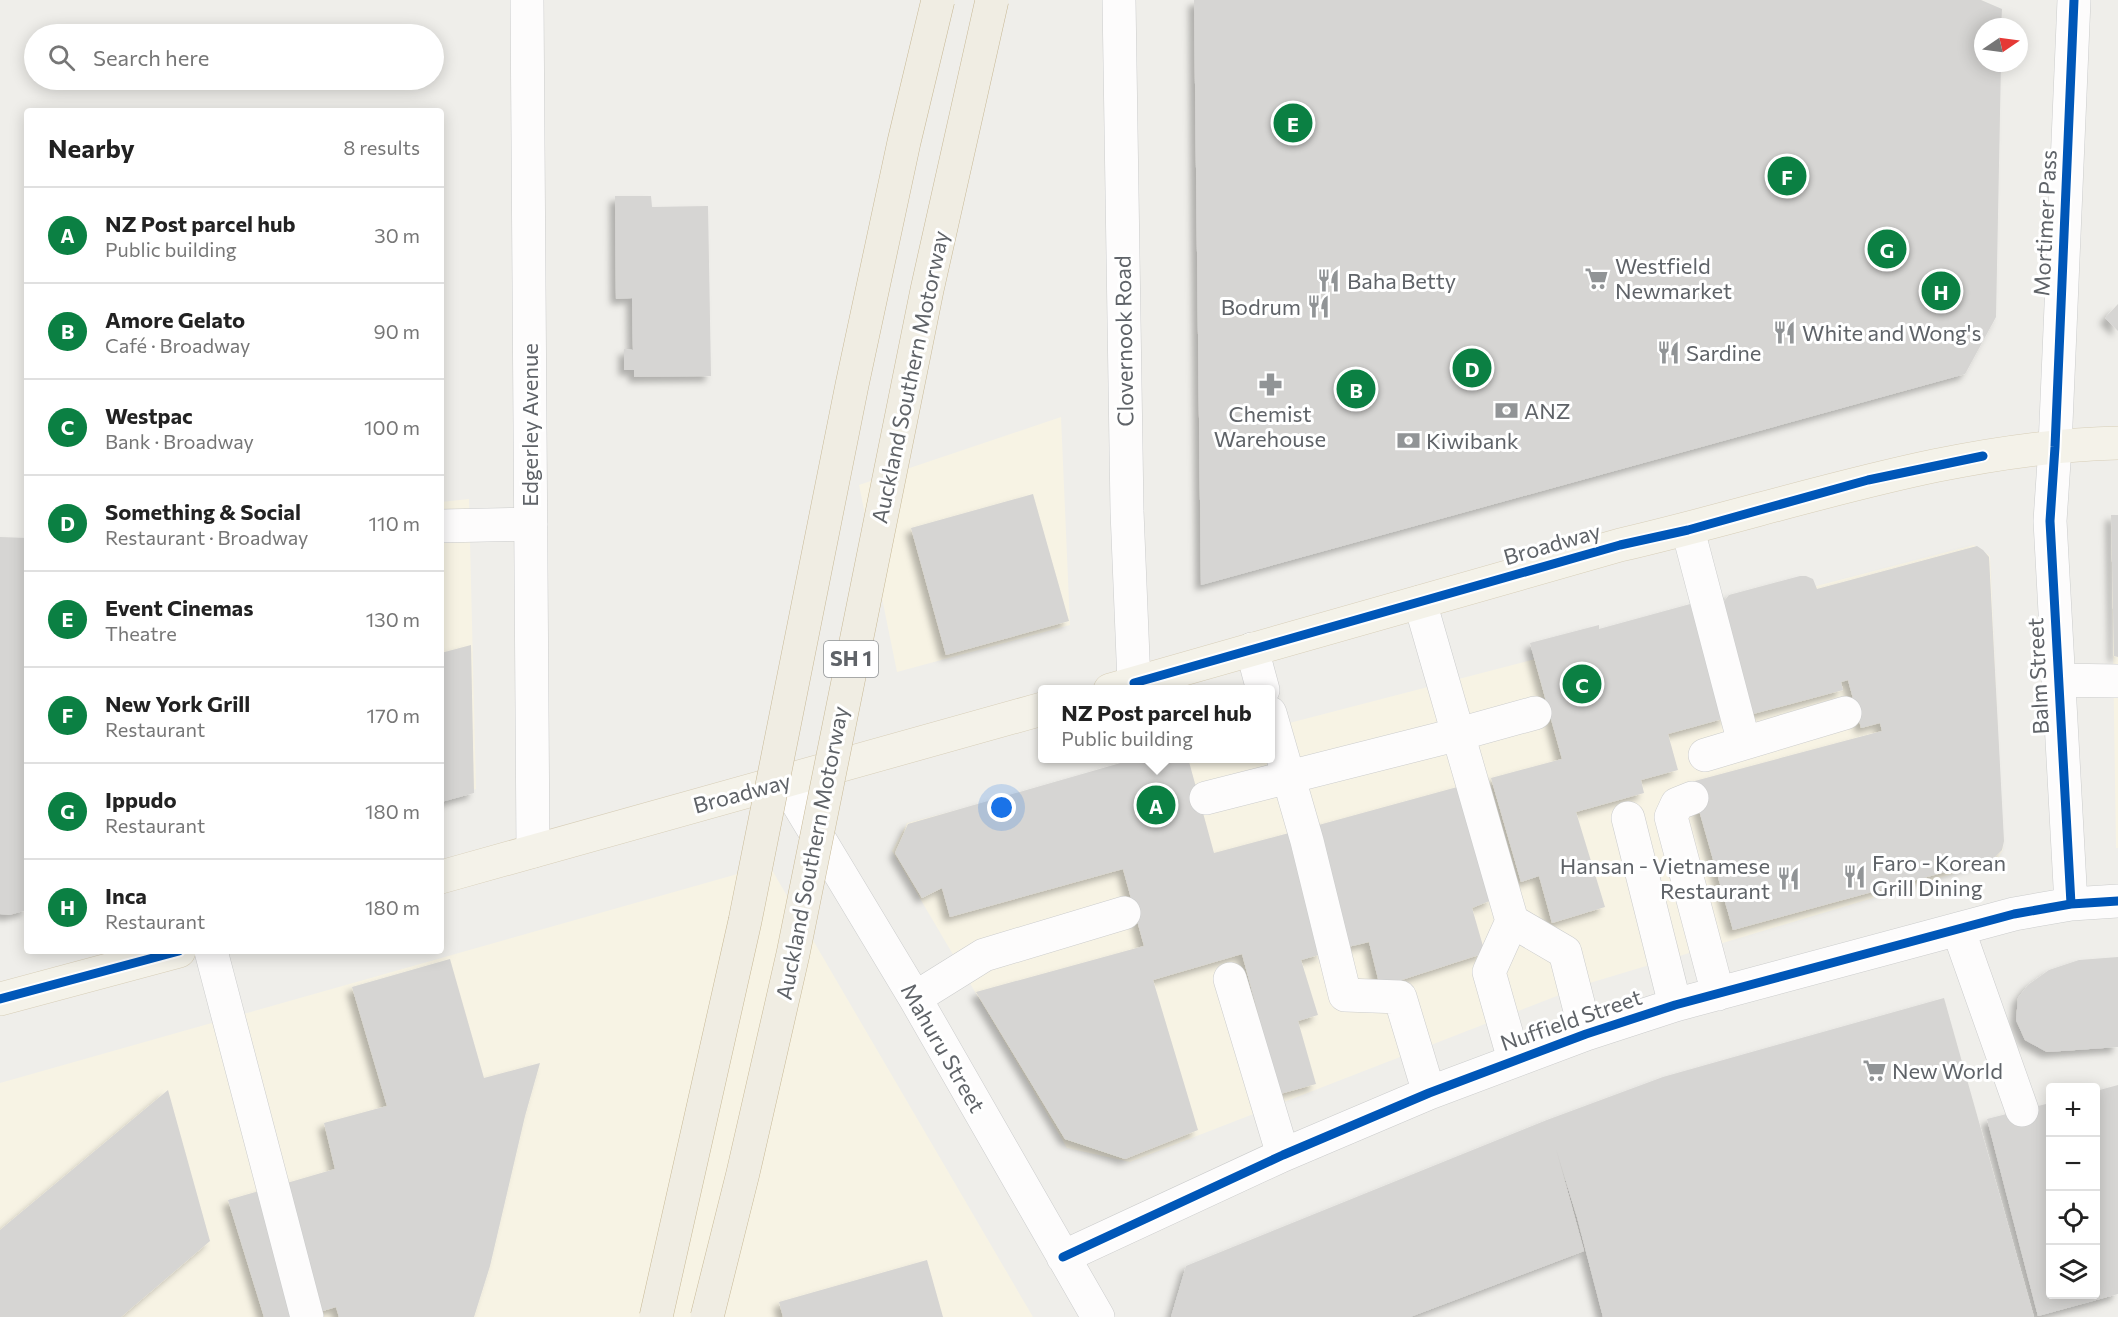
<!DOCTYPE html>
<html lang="en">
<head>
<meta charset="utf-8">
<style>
  :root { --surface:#fff; --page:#f2f2f2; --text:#222; --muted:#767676; --line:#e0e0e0; --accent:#0b8043 }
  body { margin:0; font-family:Commissioner,sans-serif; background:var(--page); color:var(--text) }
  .controls { position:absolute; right:18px; bottom:18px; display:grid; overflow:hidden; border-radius:6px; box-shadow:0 3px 15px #0003 }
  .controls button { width:54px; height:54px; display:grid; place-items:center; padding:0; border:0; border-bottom:2px solid var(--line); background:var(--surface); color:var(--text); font:30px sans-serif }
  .compass { position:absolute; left:1974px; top:18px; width:54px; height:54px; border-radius:50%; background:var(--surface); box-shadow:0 3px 15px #0003; rotate:77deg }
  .you { position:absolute; left:1002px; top:808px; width:21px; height:21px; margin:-15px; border:4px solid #fff; border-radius:50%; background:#1a73e8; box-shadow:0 0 0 9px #1a73e833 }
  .badge { display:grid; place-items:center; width:39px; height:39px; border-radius:50%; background:var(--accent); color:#fff; font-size:20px; font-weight:700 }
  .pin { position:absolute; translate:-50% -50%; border:3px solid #fff; box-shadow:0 2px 6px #0006 }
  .popup { position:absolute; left:1038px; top:685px; width:237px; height:78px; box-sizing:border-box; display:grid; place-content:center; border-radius:6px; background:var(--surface); filter:drop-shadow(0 2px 4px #0005); font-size:20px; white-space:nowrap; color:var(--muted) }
  .popup b { font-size:22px; color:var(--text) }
  .popup::after { content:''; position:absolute; left:50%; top:100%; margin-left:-12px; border:12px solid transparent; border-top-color:var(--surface) }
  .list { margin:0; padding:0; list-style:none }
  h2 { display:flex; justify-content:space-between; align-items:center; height:78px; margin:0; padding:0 24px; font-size:26px }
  h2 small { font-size:20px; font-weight:400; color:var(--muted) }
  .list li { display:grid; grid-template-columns:39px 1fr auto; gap:18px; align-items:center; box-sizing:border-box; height:96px; padding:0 24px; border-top:2px solid var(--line) }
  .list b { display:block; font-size:22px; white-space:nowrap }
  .list p { margin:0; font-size:20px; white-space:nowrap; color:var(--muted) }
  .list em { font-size:20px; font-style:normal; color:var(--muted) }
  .icon { flex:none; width:33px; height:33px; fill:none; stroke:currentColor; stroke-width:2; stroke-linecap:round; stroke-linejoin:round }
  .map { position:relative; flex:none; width:2118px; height:1317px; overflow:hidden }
  .search { position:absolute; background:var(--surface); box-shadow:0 3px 15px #0003; left:24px; top:24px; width:420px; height:66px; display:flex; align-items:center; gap:15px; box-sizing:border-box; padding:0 21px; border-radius:33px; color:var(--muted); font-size:22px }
  .panel { position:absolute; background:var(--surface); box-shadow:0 3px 15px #0003; left:24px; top:108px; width:420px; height:846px; border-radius:6px }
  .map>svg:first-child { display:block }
  .commercial { fill:#f7f3e4 }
  .building { fill:#d6d5d3; filter:url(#shadow) }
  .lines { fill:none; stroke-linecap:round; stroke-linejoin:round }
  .minor-casing { stroke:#cbcccc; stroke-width:34 }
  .major-casing { stroke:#d7ceb8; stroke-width:34 }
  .minor { stroke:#fdfcfc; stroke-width:33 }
  .major { stroke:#f4f2e9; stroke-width:33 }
  .highway-bridge-casing { stroke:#c8b996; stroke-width:34; stroke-linecap:butt }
  .highway-bridge { stroke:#f0ede3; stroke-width:33 }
  .cycleway-casing { stroke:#fff; stroke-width:13 }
  .cycleway { stroke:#0057b8; stroke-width:9 }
  .labels { text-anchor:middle; stroke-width:6; stroke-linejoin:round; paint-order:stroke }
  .shield { fill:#fff; stroke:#8f9295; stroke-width:1.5 }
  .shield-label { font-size:21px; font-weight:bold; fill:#5f6368 }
  .street-label { font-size:22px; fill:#5f6368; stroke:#fff }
  .poi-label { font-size:22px; fill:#5f6368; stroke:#fff; text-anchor:start }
</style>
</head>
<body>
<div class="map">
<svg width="2118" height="1317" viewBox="0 0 2118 1317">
  <defs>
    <filter id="shadow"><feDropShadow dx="-5.5" dy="5.5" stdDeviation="3" flood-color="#0004"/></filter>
  </defs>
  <rect width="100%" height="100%" fill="#efeeea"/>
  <path class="commercial" d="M1061 417 1070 625 897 672 859 485Z
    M469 499 476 789 441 799V502Z
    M2111 515H2118V848H2116Z
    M1974 545 1990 556 2003 850 1996 861 1593 982 1130 1162 1067 1148 892 851 907 823 1154 759 1270 758V728Z
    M769 865 1033 1317H0V1083Z"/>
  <path class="building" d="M1194 0H1981L2002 9 2001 27H1983V63H2001L1996 317 1965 374 1201 585Z
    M615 196H651L652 207 708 206 711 376 634 377V370H624V349L633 350 632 298 616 299Z
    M2118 304V331L2105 318Z
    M1033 494 1069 621 946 655 911 528Z
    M2111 515H2118V657L2114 656Z
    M0 537 27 538V910L9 915 0 914Z
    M1977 546 1983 550 1989 557 2004 841 2002 850 1993 859 1733 930 1691 782 1882 731 1880 723 1861 728 1848 680 1841 682 1843 690 1753 714 1724 607 1725 600 1729 595 1800 576H1806L1813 579 1817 589Z
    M1694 603 1726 718 1668 734 1678 770 1641 780 1644 793 1576 812 1605 907 1552 923 1539 876 1521 882 1491 778 1562 759 1530 643 1599 625V629Z
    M471 645 474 793 441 802V653Z
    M1138 758H1188L1214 853 1289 833 1322 954 1301 960 1318 1015 1298 1021 1316 1084 1280 1094 1242 954 1153 980 1198 1130 1125 1159 1065 1139 976 992 1144 946 1123 869 950 917 942 888 922 898 895 853 908 824Z
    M1461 786 1492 900 1472 908 1485 953 1380 987 1369 942 1348 947 1315 826Z
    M2118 957V1047L2047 1052 2025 1040 2016 1020 2018 998 2028 985 2049 970 2079 960Z
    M450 959 484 1078 540 1063 525 1116 490 1266 474 1317H339L336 1307 303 1317H264L228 1200 335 1169 324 1123 387 1106 352 987Z
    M1944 998 2034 1317H1603L1577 1217 1556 1149 1584 1251 1410 1317H1171L1186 1266 1547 1120 1663 1077Z
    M2118 1085V1294L2038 1316 1987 1119 2050 1103V1294H2096V1091Z
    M168 1090 210 1241 121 1317H0V1230Z
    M927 1260 943 1317H783L779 1302Z"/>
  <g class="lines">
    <defs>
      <path id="minor" d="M527 0 533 851
        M1119 0 1127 511 1134 683
        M441 526 531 524
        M1688 530 1744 743
        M1420 602 1512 921 1489 972 1514 1060
        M1252 649 1263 690
        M2058 680 2118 681
        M1270 713 1307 841 1345 995 1400 997 1429 1093
        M1705 755 1845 713
        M785 782 915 998 1098 1317
        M1206 798 1459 734 1535 713
        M1692 798 1677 804 1671 817 1718 994
        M1628 818 1675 1005
        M2071 904 2050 521 2055 447 2074 0
        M1512 921 1565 952 1586 1034
        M1958 929 2022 1110
        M211 951 307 1317
        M1230 979 1283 1155
        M915 998 984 955 1124 913
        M1063 1257 1283 1155 1429 1093 1586 1034 1675 1005 2014 914 2071 904 2118 901"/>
      <path id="major" d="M1110 690 1620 545C1785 507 1947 447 2118 443
        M441 877 1042 709
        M0 999 179 951"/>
    </defs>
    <use href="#minor" class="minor-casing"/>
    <use href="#major" class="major-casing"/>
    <use href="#minor" class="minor"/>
    <use href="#major" class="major"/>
    <defs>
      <path id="highway-bridge" d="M656 1317 745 921 852 385 904 142 938 0
        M707 1317 743 1173 793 954 927 290 992 0"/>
    </defs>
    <use href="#highway-bridge" class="highway-bridge-casing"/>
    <use href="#highway-bridge" class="highway-bridge"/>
    <defs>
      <path id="cycleway" d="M1134 683 1620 545 1688 530 1868 480 1983 456
        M2071 904 2050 521 2055 447 2074 0
        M0 999 179 951
        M1063 1257 1283 1155 1429 1093 1586 1034 1675 1005 2014 914 2071 904 2118 901"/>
    </defs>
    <use href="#cycleway" class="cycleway-casing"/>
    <use href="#cycleway" class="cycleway"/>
  </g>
  <defs>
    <symbol id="supermarket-bare" viewBox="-9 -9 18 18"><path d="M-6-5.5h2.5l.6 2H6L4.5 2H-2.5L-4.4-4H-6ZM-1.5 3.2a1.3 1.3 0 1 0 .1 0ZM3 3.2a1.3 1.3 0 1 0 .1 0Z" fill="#919496" stroke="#fff" stroke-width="2.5" paint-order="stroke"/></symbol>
    <symbol id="restaurant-bare" viewBox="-9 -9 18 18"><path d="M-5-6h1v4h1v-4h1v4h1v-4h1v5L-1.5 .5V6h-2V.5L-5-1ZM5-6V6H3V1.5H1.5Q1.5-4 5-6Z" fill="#919496" stroke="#fff" stroke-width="2.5" paint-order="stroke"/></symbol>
    <symbol id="pharmacy-bare" viewBox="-9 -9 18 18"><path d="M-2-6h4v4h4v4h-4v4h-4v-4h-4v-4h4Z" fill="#919496" stroke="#fff" stroke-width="2.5" paint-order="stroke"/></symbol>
    <symbol id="bank-bare" viewBox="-9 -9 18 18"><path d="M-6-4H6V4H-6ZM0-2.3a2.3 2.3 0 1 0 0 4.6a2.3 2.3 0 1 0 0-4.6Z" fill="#919496" stroke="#fff" stroke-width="2.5" paint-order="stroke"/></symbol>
  </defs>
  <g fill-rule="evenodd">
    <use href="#supermarket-bare" x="1580" y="262" width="33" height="33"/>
    <use href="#restaurant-bare" x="1312" y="264" width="33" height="33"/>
    <use href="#restaurant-bare" x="1302" y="290" width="33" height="33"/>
    <use href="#restaurant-bare" x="1768" y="316" width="33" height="33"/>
    <use href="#restaurant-bare" x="1652" y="336" width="33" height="33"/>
    <use href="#pharmacy-bare" x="1254" y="368" width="33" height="33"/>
    <use href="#bank-bare" x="1490" y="394" width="33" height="33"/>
    <use href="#bank-bare" x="1392" y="424" width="33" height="33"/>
    <use href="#restaurant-bare" x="1838" y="860" width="33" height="33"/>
    <use href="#restaurant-bare" x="1772" y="862" width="33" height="33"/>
    <use href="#supermarket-bare" x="1858" y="1054" width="33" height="33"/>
  </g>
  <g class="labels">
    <rect class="shield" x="824" y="641" width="54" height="36" rx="4.5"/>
    <g class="shield-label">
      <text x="851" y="666">SH 1</text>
    </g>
    <g class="street-label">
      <text transform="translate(2045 223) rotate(-87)" y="8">Mortimer Pass</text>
      <text transform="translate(1124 341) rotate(-91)" y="8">Clovernook Road</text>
      <text transform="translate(910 377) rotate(-78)" y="8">Auckland Southern Motorway</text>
      <text transform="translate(530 425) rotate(-90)" y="8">Edgerley Avenue</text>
      <text transform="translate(1552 544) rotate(-16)" y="8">Broadway</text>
      <text transform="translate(2038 676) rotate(-93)" y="8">Balm Street</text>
      <text transform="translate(742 793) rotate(-15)" y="8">Broadway</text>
      <text transform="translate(812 853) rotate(-79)" y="8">Auckland Southern Motorway</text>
      <text transform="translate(1571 1020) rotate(-19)" y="8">Nuffield Street</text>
      <text transform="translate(943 1048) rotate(60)" y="8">Mahuru Street</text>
    </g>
    <g class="poi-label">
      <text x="1615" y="274">Westfield<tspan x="1615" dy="25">Newmarket</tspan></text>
      <text x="1347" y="289">Baha Betty</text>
      <text x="1301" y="315" text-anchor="end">Bodrum</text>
      <text x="1802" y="341">White and Wong's</text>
      <text x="1686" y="361">Sardine</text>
      <text x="1524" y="419">ANZ</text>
      <text x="1270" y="422" text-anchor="middle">Chemist<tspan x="1270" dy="25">Warehouse</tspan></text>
      <text x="1426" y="449">Kiwibank</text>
      <text x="1872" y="871">Faro - Korean<tspan x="1872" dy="25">Grill Dining</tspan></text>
      <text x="1770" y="874" text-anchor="end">Hansan - Vietnamese<tspan x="1770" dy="25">Restaurant</tspan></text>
      <text x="1892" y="1079">New World</text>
    </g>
  </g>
</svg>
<div class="controls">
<button>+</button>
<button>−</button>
<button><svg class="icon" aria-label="locate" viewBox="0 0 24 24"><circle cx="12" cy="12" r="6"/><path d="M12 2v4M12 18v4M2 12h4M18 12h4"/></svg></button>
<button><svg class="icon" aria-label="layers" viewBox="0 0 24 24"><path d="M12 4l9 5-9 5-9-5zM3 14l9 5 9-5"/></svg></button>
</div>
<svg class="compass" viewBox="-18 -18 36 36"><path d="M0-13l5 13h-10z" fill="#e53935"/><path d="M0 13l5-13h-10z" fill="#767676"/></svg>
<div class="you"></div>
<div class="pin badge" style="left:1156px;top:805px">A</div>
<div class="popup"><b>NZ Post parcel hub</b>Public building</div>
<div class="pin badge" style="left:1356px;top:389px">B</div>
<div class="pin badge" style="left:1582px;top:684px">C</div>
<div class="pin badge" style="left:1472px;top:368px">D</div>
<div class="pin badge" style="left:1293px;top:123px">E</div>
<div class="pin badge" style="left:1787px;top:176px">F</div>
<div class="pin badge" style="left:1887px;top:249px">G</div>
<div class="pin badge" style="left:1941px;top:291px">H</div>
<div class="search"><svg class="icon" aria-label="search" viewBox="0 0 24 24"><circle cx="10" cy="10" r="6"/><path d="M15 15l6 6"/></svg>Search here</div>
<section class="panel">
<h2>Nearby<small>8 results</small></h2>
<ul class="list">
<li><span class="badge">A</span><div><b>NZ Post parcel hub</b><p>Public building</p></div><em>30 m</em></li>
<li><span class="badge">B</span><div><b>Amore Gelato</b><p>Café · Broadway</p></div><em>90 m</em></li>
<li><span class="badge">C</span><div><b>Westpac</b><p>Bank · Broadway</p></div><em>100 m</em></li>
<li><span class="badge">D</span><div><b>Something &amp; Social</b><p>Restaurant · Broadway</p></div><em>110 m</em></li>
<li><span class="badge">E</span><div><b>Event Cinemas</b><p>Theatre</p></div><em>130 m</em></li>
<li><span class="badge">F</span><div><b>New York Grill</b><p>Restaurant</p></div><em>170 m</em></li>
<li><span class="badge">G</span><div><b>Ippudo</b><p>Restaurant</p></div><em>180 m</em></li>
<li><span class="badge">H</span><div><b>Inca</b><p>Restaurant</p></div><em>180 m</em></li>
</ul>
</section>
</div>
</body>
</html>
